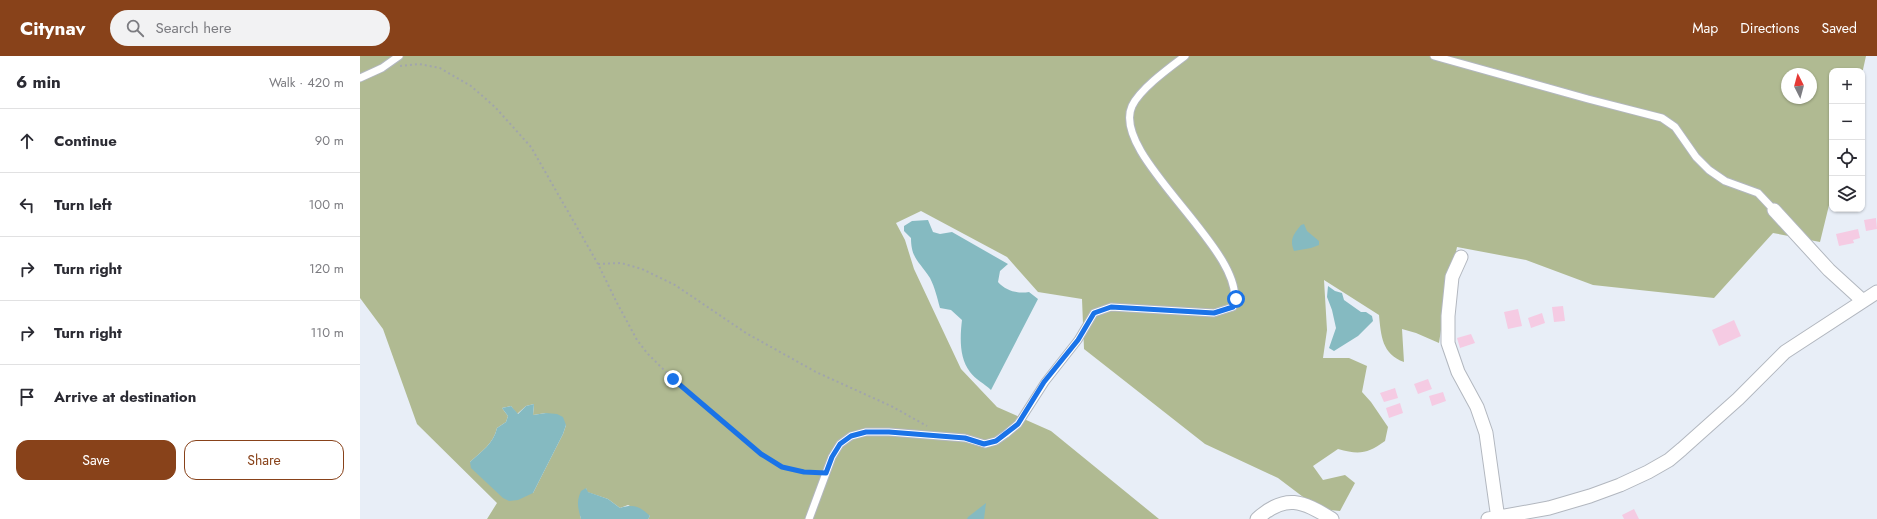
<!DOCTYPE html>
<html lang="en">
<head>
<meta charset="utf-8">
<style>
  :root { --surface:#fff; --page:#f2f2f3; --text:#2b2b33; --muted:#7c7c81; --line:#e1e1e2; --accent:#88421a }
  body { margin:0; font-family:Jost,sans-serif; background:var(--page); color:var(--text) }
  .controls { position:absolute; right:12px; top:12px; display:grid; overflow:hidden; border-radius:8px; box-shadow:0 1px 3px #0004 }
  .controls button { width:36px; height:36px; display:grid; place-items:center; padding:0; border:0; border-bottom:1px solid var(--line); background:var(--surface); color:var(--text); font:20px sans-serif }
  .compass { position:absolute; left:1421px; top:12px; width:36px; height:36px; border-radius:50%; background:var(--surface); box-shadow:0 1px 3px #0004; rotate:354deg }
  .stop { position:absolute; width:12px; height:12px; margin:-9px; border:3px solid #1a73e8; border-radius:50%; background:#fff }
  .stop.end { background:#1a73e8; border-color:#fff; box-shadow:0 1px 4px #0008 }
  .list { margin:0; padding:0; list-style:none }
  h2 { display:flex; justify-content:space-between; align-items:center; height:52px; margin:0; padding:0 16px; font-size:17px }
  h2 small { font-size:13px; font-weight:400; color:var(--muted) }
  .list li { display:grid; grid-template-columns:26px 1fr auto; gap:12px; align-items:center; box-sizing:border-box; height:64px; padding:0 16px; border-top:1px solid var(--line) }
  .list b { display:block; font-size:15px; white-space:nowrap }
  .list em { font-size:13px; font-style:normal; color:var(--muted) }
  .actions { display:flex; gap:8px; padding:12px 16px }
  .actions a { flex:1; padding:9px 0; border:1px solid var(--accent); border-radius:12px; text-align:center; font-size:14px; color:var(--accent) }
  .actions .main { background:var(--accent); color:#fff }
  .icon { flex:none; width:22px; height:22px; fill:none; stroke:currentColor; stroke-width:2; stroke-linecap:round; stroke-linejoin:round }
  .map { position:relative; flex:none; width:1517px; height:463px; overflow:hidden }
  header { display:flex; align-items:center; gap:24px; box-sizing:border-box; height:56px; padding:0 20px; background:var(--accent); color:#fff }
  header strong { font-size:19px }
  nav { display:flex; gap:22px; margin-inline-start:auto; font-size:14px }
  .search { width:280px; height:36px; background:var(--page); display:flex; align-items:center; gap:10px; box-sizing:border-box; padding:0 14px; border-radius:22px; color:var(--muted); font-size:15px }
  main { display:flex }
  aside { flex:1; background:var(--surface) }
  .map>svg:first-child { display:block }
  .forest { fill:#b0ba92; fill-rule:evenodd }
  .water { fill:#85bac1 }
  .building { fill:#f5cbe3 }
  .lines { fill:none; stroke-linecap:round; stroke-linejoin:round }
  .service-casing { stroke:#b2b7bf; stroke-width:9 }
  .minor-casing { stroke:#b2b7bf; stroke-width:15 }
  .path { stroke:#a1a5ac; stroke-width:2; stroke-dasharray:2 3; stroke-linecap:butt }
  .service { stroke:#fff; stroke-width:7 }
  .minor { stroke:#fff; stroke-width:13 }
  .route { stroke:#1a73e8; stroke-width:5 }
</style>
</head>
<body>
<header>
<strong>Citynav</strong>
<div class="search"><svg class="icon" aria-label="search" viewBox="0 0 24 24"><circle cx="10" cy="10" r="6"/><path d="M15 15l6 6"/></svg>Search here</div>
<nav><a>Map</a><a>Directions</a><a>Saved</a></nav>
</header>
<main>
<aside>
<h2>6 min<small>Walk · 420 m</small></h2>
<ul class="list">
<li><svg class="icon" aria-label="ahead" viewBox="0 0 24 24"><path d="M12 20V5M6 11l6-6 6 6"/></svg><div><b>Continue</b></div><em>90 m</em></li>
<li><svg class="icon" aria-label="left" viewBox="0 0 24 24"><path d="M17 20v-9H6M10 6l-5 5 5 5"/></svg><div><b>Turn left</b></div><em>100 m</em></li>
<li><svg class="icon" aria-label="right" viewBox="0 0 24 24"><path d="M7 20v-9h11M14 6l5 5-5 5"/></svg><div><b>Turn right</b></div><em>120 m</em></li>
<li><svg class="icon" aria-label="right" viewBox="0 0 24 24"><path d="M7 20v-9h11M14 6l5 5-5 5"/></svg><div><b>Turn right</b></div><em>110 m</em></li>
<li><svg class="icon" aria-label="arrive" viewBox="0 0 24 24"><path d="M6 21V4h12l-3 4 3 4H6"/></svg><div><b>Arrive at destination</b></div></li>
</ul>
<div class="actions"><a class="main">Save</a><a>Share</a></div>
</aside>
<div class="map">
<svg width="1517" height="463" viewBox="0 0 1517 463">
  <rect width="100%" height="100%" fill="#e8eef7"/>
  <path class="forest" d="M0 0H1506L1502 18V15H1472V137L1460 186 1413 177 1354 242 1233 229 1166 204 1097 191 1086 241 1079 287 1056 277 1042 273 1044 306C1022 298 1021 280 1019 259L964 224 967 274 963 302H989L1007 310 1002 336 1011 346 1028 371 1025 385C1007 398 999 399 978 393L953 410 963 424 985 419 995 427 980 455 959 453 918 422 845 388 724 293 722 243 678 236 647 201 561 155 536 167 545 184 554 213 601 313 637 351 691 375 799 463H288L290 460 268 449 260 452 248 443 227 436 226 432 220 459 221 463H127L137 447 57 368 23 273 0 242ZM1427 18H1451V42H1427ZM174 348 173 359 186 357 206 369 203 378 173 437 110 406C121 396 134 387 137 372L146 366 148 360 142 352 151 350 157 358 166 350Z"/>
  <path class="water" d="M568 164 573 176 580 178 592 176 648 208 640 215 638 226C646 235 658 238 669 236L678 243 631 334C625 328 615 323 610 316 599 302 600 281 602 264L591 254 580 252C577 241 575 232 570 222 560 206 551 203 551 182L544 175V170L552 165Z
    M944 168 947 175 959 185V189L951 192 934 195C929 183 934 178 941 169Z
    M968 230 975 235 982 237 984 244 1001 256H1006L1012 260 1013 265 998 280 974 295 969 292 976 272 972 254 967 241Z
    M174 348 173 359 186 357 197 358 203 361 206 369 203 378 173 437 158 444 149 445 143 442 111 412 110 406C121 396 134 387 137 372L146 366 148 360 142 352 151 350 158 358 166 350Z
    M226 432 228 436 248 443 260 452C273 448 280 450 290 460L288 463H221C218 452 216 446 221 435Z
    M626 447 624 463H607L608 461Z"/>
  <path class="building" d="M1516 162 1517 173 1506 175 1504 164Z
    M1498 173 1500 182 1493 184 1494 187 1479 190 1476 178Z
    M1203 250 1205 265 1194 266 1192 251Z
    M1158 253 1162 270 1148 273 1144 256Z
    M1182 257 1185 267 1171 272 1168 262Z
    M1374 264 1381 280 1359 290 1352 274Z
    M1111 278 1115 287 1100 292 1097 282Z
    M1068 323 1072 333 1058 338 1054 328Z
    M1035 332 1038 342 1024 346 1020 337Z
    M1083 336 1086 345 1072 350 1069 340Z
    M1040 347 1043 357 1029 362 1026 352Z
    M1274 453 1279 463H1264L1262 459Z"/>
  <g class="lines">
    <defs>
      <path id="service" d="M1074 0 1228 43 1302 62 1315 71 1336 101 1349 114 1365 125 1398 137 1414 154
        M0 22 22 12 39 0
        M449 463 472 401 480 388 491 380 506 376H529L605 382 625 388 636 385 646 378 658 368 685 326 718 284 734 257 751 251 854 257 873 251C892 198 749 100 772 50 780 33 809 12 825 0"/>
      <path id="minor" d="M1414 154 1469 214 1503 245
        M1101 201 1092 221 1088 260V287L1098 316 1117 351 1126 377 1138 463
        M897 463C926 437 942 445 972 463
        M1128 463 1189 452 1230 440 1260 429 1288 416 1309 404 1322 393 1378 343 1425 296 1517 236"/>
    </defs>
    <use href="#service" class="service-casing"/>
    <use href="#minor" class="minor-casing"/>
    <path class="path" d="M40 10 59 8 80 12 111 30 135 51 171 91 238 208 256 245 277 284 287 297 313 323 401 398 422 411 457 417
      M238 208 261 207 282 213 315 229 386 277 456 316 531 350 567 370"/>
    <use href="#service" class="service"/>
    <use href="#minor" class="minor"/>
  </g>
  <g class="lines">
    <path class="route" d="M313 323 401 398 422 411 444 416 466 417 472 401 480 388 491 380 506 376H529L605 382 624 388 636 385 658 368 684 326 718 284 734 257 751 251 854 257 873 251 876 243"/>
  </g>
</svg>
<div class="controls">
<button>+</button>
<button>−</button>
<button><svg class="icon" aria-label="locate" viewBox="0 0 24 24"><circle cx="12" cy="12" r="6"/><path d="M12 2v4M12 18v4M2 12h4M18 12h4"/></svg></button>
<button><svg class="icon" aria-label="layers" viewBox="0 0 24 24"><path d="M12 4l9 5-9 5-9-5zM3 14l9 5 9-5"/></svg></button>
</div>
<svg class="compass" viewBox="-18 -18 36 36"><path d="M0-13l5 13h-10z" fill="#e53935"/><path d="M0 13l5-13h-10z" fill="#7c7c81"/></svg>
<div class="stop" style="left:876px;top:243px"></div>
<div class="stop end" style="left:313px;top:323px"></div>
</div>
</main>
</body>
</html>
